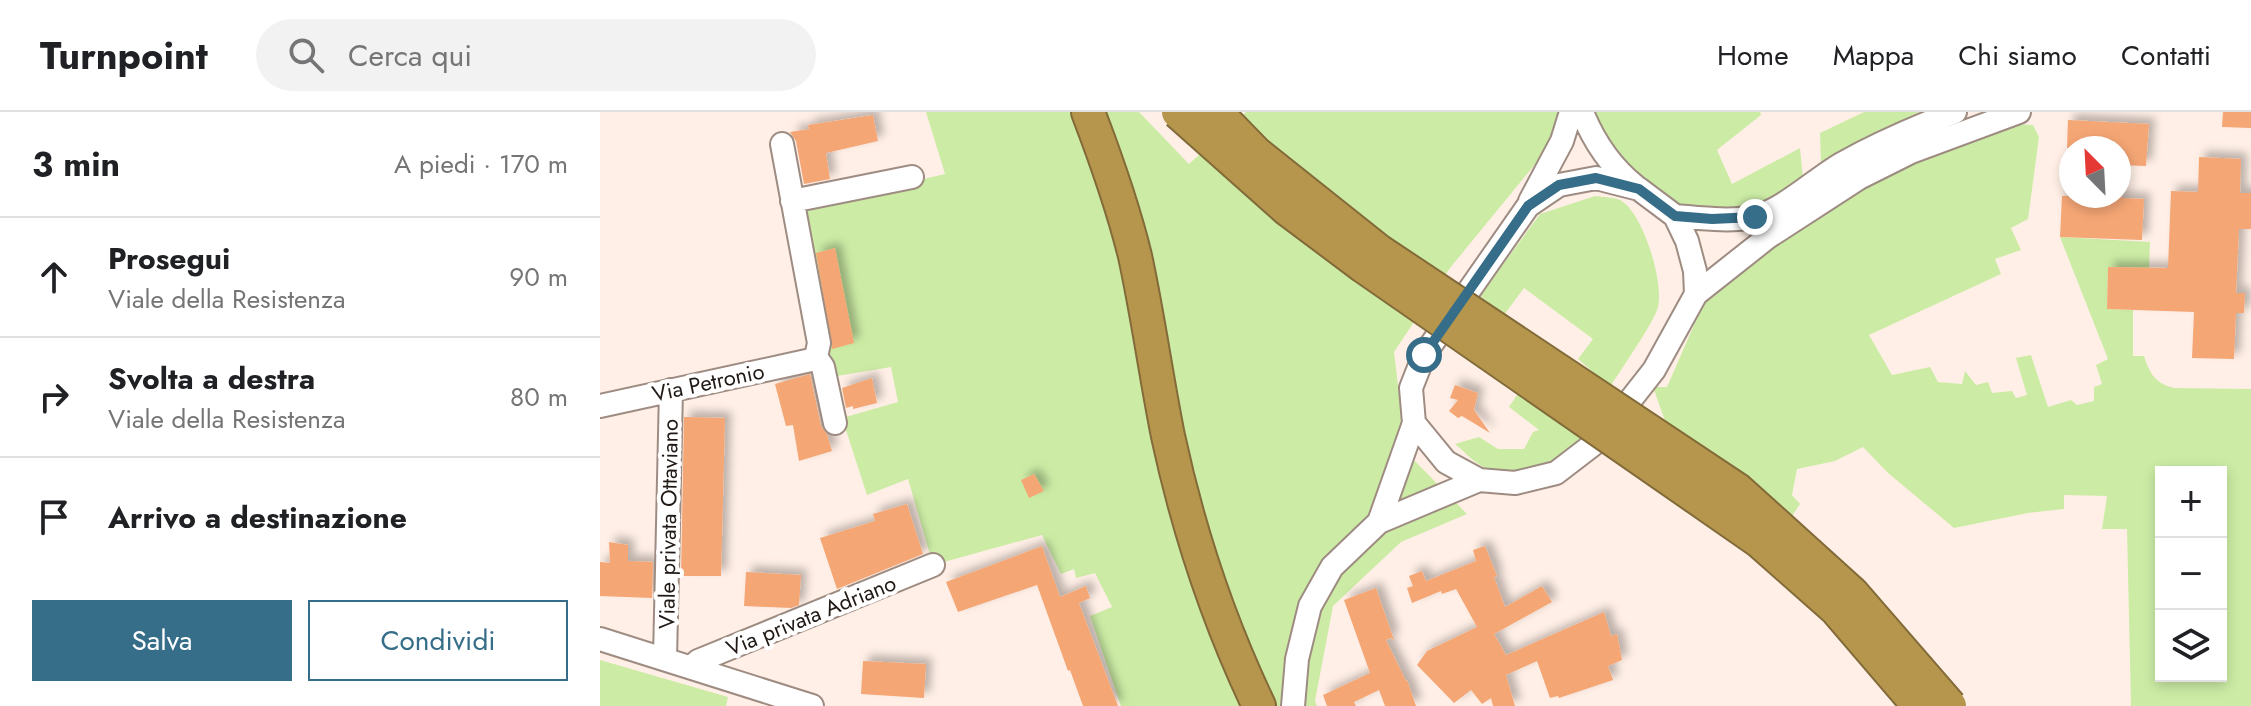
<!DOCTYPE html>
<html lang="it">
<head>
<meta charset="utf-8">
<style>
  :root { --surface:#fff; --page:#f2f2f2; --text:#202124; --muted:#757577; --line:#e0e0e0; --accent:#366d88 }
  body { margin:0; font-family:Jost,sans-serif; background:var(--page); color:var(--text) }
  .controls { position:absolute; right:24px; bottom:24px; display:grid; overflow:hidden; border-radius:0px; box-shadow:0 4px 12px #0003 }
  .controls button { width:72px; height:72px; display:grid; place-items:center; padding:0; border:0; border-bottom:2px solid var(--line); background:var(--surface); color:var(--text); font:40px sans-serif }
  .compass { position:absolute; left:1459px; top:24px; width:72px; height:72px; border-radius:50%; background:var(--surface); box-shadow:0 4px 12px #0003; rotate:336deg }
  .stop { position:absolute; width:24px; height:24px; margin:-18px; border:6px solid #366d88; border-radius:50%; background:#fff }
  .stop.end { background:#366d88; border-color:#fff; box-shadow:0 2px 8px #0008 }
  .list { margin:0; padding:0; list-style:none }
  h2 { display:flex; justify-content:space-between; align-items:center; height:104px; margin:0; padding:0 32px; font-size:34px }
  h2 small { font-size:26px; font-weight:400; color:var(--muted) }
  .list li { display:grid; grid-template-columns:52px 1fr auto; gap:24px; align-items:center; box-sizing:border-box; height:120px; padding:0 32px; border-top:2px solid var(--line) }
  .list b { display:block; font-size:30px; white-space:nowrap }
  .list p { margin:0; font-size:26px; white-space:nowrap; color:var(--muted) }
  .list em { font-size:26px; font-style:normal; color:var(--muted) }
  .actions { display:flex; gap:16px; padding:24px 32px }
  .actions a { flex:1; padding:18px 0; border:2px solid var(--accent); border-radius:0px; text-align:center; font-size:28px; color:var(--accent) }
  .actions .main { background:var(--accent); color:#fff }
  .icon { flex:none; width:44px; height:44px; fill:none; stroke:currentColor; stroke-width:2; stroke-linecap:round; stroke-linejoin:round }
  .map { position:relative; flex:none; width:1651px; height:594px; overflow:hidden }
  header { display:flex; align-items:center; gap:48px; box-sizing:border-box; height:112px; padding:0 40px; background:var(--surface); border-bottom:2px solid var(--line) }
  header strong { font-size:38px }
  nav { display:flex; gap:44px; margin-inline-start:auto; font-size:28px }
  .search { width:560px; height:72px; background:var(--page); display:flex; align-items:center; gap:20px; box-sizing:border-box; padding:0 28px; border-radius:44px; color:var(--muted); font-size:30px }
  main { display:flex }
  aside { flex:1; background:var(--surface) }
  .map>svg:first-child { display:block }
  .green { fill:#cceca5; fill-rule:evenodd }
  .building { fill:#f5a675; filter:url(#shadow) }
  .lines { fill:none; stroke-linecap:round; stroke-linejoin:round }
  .minor-casing { stroke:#9e8c82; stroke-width:26 }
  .highway-casing { stroke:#826a39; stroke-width:36 }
  .minor { stroke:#fff; stroke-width:22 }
  .highway { stroke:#b6964d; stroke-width:32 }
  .highway-bridge-casing { stroke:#826a39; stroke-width:36; stroke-linecap:butt }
  .highway-bridge { stroke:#b6964d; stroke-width:32 }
  .route { stroke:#366d88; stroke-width:10 }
  .labels { text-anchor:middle; stroke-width:8; stroke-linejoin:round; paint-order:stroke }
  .street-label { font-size:22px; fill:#201915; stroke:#fff }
</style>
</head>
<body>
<header>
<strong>Turnpoint</strong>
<div class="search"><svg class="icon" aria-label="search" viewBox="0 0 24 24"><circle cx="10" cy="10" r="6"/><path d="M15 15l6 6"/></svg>Cerca qui</div>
<nav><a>Home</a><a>Mappa</a><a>Chi siamo</a><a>Contatti</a></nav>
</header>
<main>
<aside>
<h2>3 min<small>A piedi · 170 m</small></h2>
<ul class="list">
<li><svg class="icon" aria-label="ahead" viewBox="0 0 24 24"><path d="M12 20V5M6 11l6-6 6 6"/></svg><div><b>Prosegui</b><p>Viale della Resistenza</p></div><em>90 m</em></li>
<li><svg class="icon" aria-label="right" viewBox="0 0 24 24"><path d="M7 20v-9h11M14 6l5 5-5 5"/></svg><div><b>Svolta a destra</b><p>Viale della Resistenza</p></div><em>80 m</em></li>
<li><svg class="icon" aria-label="arrive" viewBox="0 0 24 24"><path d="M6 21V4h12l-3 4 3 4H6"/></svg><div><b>Arrivo a destinazione</b></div></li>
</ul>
<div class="actions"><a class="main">Salva</a><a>Condividi</a></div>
</aside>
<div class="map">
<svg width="1651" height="594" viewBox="0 0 1651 594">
  <defs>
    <filter id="shadow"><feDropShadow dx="6" dy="-6" stdDeviation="4" flood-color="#0004"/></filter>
  </defs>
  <rect width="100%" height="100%" fill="#ffefe6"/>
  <path class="green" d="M326 0H539L589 52 646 0H970L968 12 850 156 794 240 806 340 867 402 801 430 733 494 715 589 717 594H521L490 504 512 495 495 461 476 466 474 457 461 462 442 423 333 453 308 367 267 383 242 306 298 290 291 255 231 265 194 97 345 62Z
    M992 0H1160L1161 3 1117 38 1132 72 1200 36 1203 66 1158 95 1118 98 1082 95 1015 44Z
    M1264 0H1319L1221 52 1220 21Z
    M1410 12 1433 13 1439 25 1428 107 1411 116 1421 138 1395 147 1401 162 1269 223 1292 263 1330 255 1338 270 1362 272 1365 259 1376 273 1388 270 1392 281 1412 279 1416 286 1427 283 1416 246 1431 243 1448 295 1471 288 1477 293 1494 289V275L1502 272 1496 253 1508 247 1460 125 1550 130 1549 156 1508 155 1507 197 1533 198V244H1544C1550 262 1555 271 1574 276L1651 277V594H1531L1527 417H1502L1507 384 1464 383V397L1428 401 1354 416 1288 361 1263 335 1235 349 1197 357 1192 383 1200 392 1190 407 1066 312 1053 275H1067L1104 190 1146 149 1230 90 1349 30ZM1561 360H1621V564H1561Z
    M995 84C1003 85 1013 85 1020 88 1043 100 1064 170 1058 195 1055 209 1020 259 1010 275L978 247 993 227 924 176 904 203 880 184 940 102Z
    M921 277 992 323C962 349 932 369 890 358 878 355 865 340 855 332L879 325 898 337H924L933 320 939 318 909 295Z
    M0 548 128 585 126 594H0Z"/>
  <path class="building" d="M1623 0H1651V16L1622 15Z
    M273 3 278 29 226 41 230 67 204 72 196 29 190 20 209 17 208 13Z
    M1468 8 1549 12 1546 54 1519 53V36H1467Z
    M1599 45 1641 47 1640 81H1651V117H1639L1636 181H1645L1644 201H1636L1634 247 1592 246 1594 200 1507 197 1508 155 1568 156 1571 79 1598 80Z
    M1462 84H1522V86L1544 87 1542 128 1460 125Z
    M235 136 254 231 232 237 216 141Z
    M210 262 221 314 227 322 232 339 199 349 193 313 186 314 175 272Z
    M272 266 277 291 253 297V294L246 296 242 276Z
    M855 273 878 281 874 298 890 321 862 304 858 306 849 299 858 288 850 286Z
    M84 305 125 306 121 464H81Z
    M434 362 444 379 429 386 421 368Z
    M307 392 323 442 237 477 220 426 275 409 273 402Z
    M9 430 28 433V449L53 450 52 486 0 484V450L10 451Z
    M442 434 460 485 486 474 490 486 479 491 518 594H483L470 558 468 559 437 473 358 500 346 470Z
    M885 434 897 464 894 465 905 495 942 474 952 490 894 522 906 543 1004 500 1011 524 1017 522 1022 548 1008 554 1013 568 959 586 958 584 950 586 937 549 906 563 915 594H893L891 586 882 592 871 578 854 591 817 553 827 539 877 515 856 477 842 482 841 479 812 491 807 476 813 474 809 464 822 459 826 469 876 449 873 438Z
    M146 460 201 463 199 493 191 496 144 494Z
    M776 476 794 528 791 526 786 528 806 569 807 568 816 594H785L779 578 754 590 756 594H727L723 583 770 561 744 488Z
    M263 549 326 552 324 586 261 582Z"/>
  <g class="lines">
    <defs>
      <path id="minor" d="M982 0C994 30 1010 54 1035 74
        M192 89 312 65
        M930 89 962 29 971 0
        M1075 104C1100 106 1129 110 1154 105 1184 98 1216 66 1243 51 1279 31 1316 15 1355 0
        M1096 182 1095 159 1087 129 1075 104 1039 77 996 66 959 73 928 94 824 243 811 276 814 311 846 350 879 368 915 371 956 361 999 328 1054 258 1096 182 1168 125 1259 66 1311 40 1419 0
        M216 245 223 255 235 311
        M0 294 211 248 216 245 219 231 182 32
        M779 410 814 311
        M0 527 212 594
        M65 547 71 278
        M91 555 98 549 333 453
        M693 594 697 547 710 494 732 455 779 410 879 368"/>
      <path id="highway" d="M488 0C506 47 523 95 535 144 548 204 556 264 568 324 588 417 618 508 659 594"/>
    </defs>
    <use href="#minor" class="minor-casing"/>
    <use href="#highway" class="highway-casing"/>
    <use href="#minor" class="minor"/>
    <use href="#highway" class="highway"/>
    <defs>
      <path id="highway-bridge" d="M578 0 687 97 763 154 1159 429 1236 497 1319 594
        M616 0 656 41 779 139 1138 378 1252 481 1350 594"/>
    </defs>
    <use href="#highway-bridge" class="highway-bridge-casing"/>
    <use href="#highway-bridge" class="highway-bridge"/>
  </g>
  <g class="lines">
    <path class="route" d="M824 243 928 94 959 73 996 66 1039 77 1075 104 1112 107 1155 105"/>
  </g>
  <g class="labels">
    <g class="street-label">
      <text transform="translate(108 270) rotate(-12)" y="8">Via Petronio</text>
      <text transform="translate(68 412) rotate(-89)" y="8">Viale privata Ottaviano</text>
      <text transform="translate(211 503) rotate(-22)" y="8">Via privata Adriano</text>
    </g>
  </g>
</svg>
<div class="controls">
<button>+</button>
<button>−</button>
<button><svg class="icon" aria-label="layers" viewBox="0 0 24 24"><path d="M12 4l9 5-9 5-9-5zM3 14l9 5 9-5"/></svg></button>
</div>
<svg class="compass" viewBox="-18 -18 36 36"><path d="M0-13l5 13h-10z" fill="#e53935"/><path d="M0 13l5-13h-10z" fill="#757577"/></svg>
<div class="stop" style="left:824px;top:243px"></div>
<div class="stop end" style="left:1155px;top:105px"></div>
</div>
</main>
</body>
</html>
